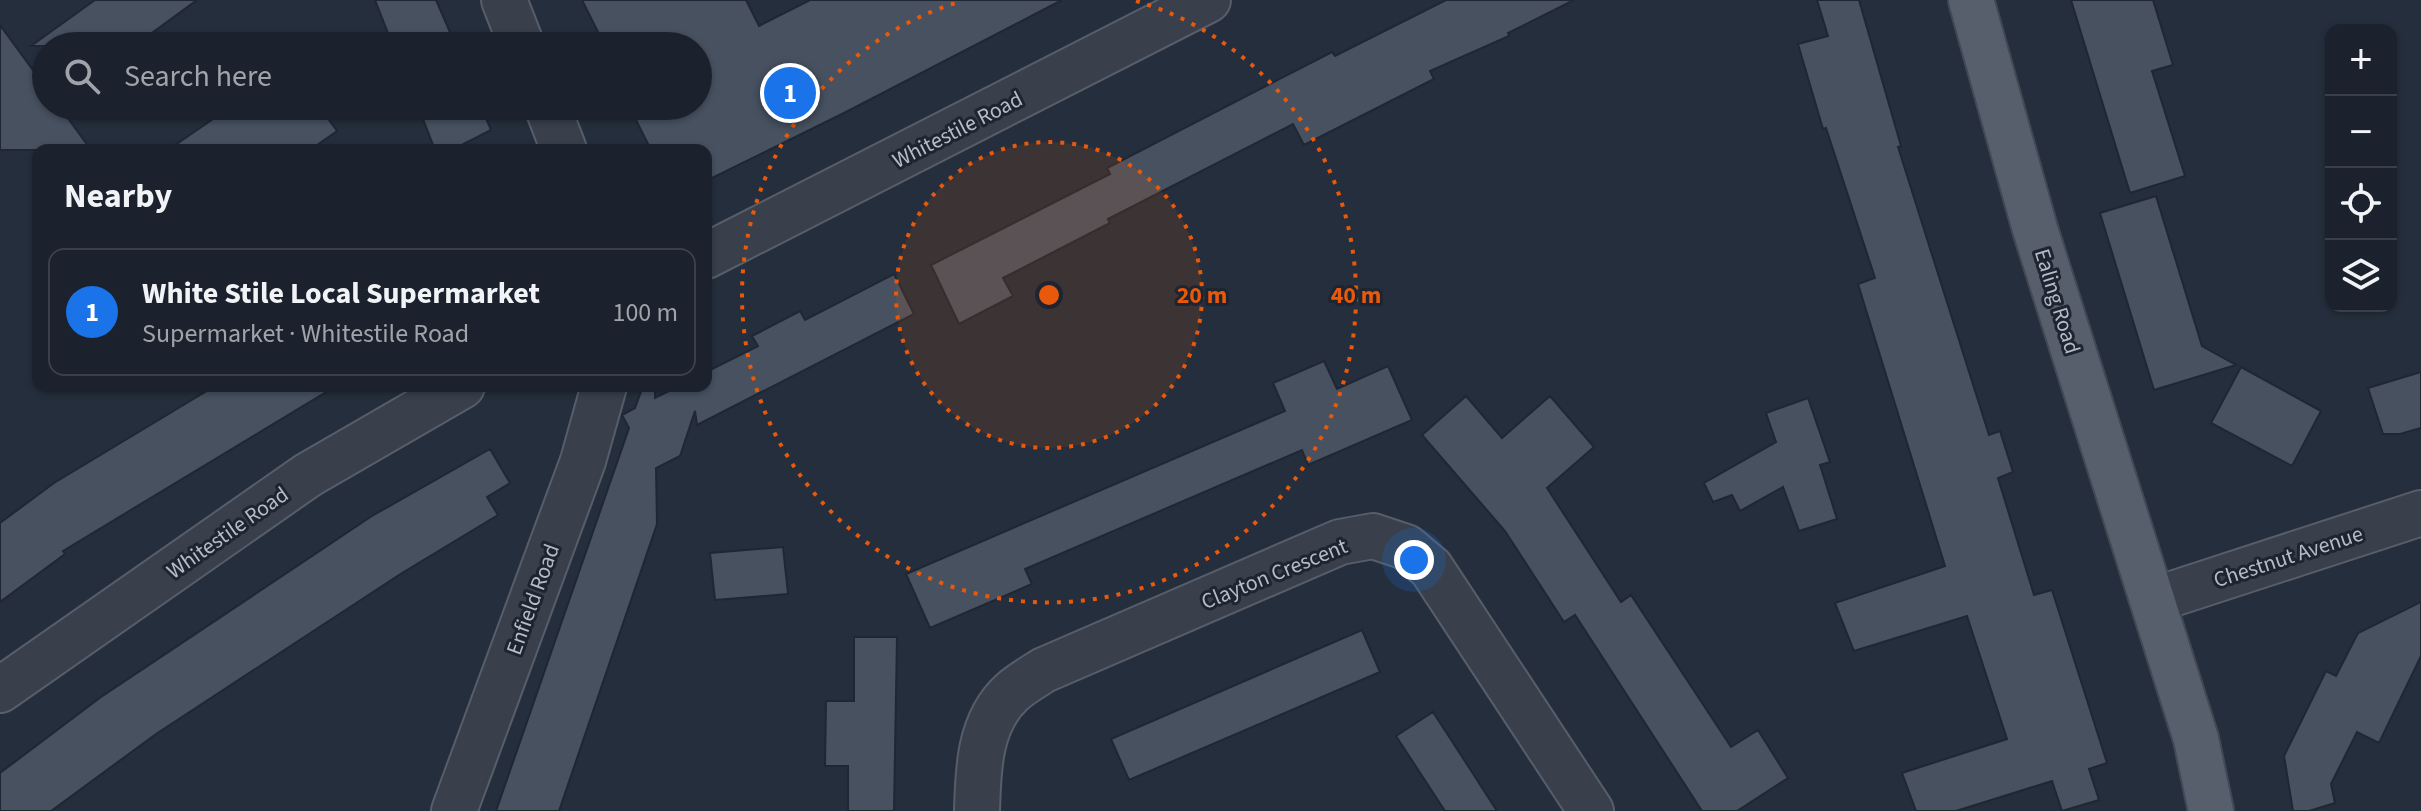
<!DOCTYPE html>
<html lang="en">
<head>
<meta charset="utf-8">
<style>
  :root { --surface:#1c222d; --page:#292f39; --text:#f1f3f6; --muted:#a0a4aa; --line:#3a3f49; --accent:#1a73e8 }
  body { margin:0; font-family:"Source Sans 3",sans-serif; background:var(--page); color:var(--text) }
  .controls { position:absolute; right:24px; top:24px; display:grid; overflow:hidden; border-radius:16px; box-shadow:0 2px 6px #0004 }
  .controls button { width:72px; height:72px; display:grid; place-items:center; padding:0; border:0; border-bottom:2px solid var(--line); background:var(--surface); color:var(--text); font:40px sans-serif }
  .you { position:absolute; left:1414px; top:560px; width:28px; height:28px; margin:-20px; border:6px solid #fff; border-radius:50%; background:#1a73e8; box-shadow:0 0 0 12px #1a73e833 }
  .badge { display:grid; place-items:center; width:52px; height:52px; border-radius:50%; background:var(--accent); color:#fff; font-size:26px; font-weight:700 }
  .pin { position:absolute; translate:-50% -50%; border:4px solid #fff; box-shadow:0 2px 8px #0006 }
  .list { margin:0; padding:0; list-style:none }
  h2 { display:flex; justify-content:space-between; align-items:center; height:104px; margin:0; padding:0 32px; font-size:34px }
  h2 small { font-size:26px; font-weight:400; color:var(--muted) }
  .list li { display:grid; grid-template-columns:52px 1fr auto; gap:24px; align-items:center; box-sizing:border-box; height:128px; margin:0 16px 16px; padding:0 16px; border:2px solid var(--line); border-radius:16px }
  .list b { display:block; font-size:30px; white-space:nowrap }
  .list p { margin:0; font-size:26px; white-space:nowrap; color:var(--muted) }
  .list em { font-size:26px; font-style:normal; color:var(--muted) }
  .icon { flex:none; width:44px; height:44px; fill:none; stroke:currentColor; stroke-width:2; stroke-linecap:round; stroke-linejoin:round }
  .map { position:relative; flex:none; width:2421px; height:811px; overflow:hidden }
  .search { position:absolute; background:var(--surface); box-shadow:0 2px 6px #0004; left:32px; top:32px; width:680px; height:88px; display:flex; align-items:center; gap:20px; box-sizing:border-box; padding:0 28px; border-radius:44px; color:var(--muted); font-size:30px }
  .panel { position:absolute; background:var(--surface); box-shadow:0 2px 6px #0004; left:32px; top:144px; width:680px; height:248px; border-radius:16px }
  .map>svg:first-child { display:block }
  .building { fill:#475160; stroke:#202733; stroke-width:2 }
  .lines { fill:none; stroke-linecap:round; stroke-linejoin:round }
  .minor-casing { stroke:#575e6a; stroke-width:48 }
  .major-casing { stroke:#424955; stroke-width:48 }
  .minor { stroke:#39404c; stroke-width:44 }
  .major { stroke:#575f6c; stroke-width:44 }
  .ring { fill:none; stroke:#e8590c; stroke-width:4; stroke-dasharray:4 8 }
  .labels { text-anchor:middle; stroke-width:6; stroke-linejoin:round; paint-order:stroke }
  .street-label { font-size:22px; fill:#b5bbc7; stroke:#1e2531 }
  .centre { fill:#e8590c; stroke:#1e2531; stroke-width:4 }
  .ring-label { font-size:24px; text-anchor:middle; font-weight:bold; fill:#e8590c; stroke:#1e2531; stroke-width:6; stroke-linejoin:round; paint-order:stroke }
</style>
</head>
<body>
<div class="map">
<svg width="2421" height="811" viewBox="0 0 2421 811">
  <rect width="100%" height="100%" fill="#252e3c"/>
  <path class="building" d="M95 0H197L134 46H31Z
    M375 0H436L456 46H393Z
    M582 0H746L759 26 810 0H1062L846 112 706 181V150H651L629 106H698V46H605Z
    M1446 0H1574L1508 33 1509 36 1430 71 1434 79 1304 145 1293 124 1108 219 1110 223 1003 278 1013 296 959 324 931 265 1110 174 1107 168 1332 52 1335 56Z
    M1817 0H1859L1901 146 1898 147 1989 435 2000 431 2013 472 1998 478 2034 595 2052 590 2107 763 2089 769 2099 800 2062 811 2052 781 1956 811H1916L1902 773 2007 739 1967 616 1854 651 1835 603 1945 566 1858 284 1875 278 1826 128 1823 129 1798 44 1828 36Z
    M2071 0H2153L2173 65 2152 71 2185 176 2130 193Z
    M0 25 46 88V106H59L91 150H0Z
    M232 106H319L337 131 310 150H168Z
    M418 106H481L491 130 452 150H435Z
    M2156 196 2202 346 2236 365 2154 390 2100 213Z
    M894 274 914 314 697 425 695 411 680 456 656 468 657 524 559 811H496L629 428 622 415 635 408 643 386H655V398L679 386H706V372L758 346 752 336 800 311 805 320Z
    M1324 361 1337 389 1388 366 1412 420 1308 465 1302 450 1025 569 1032 584 930 628 906 574 1285 411 1273 383Z
    M2241 367 2321 411 2292 466 2211 423Z
    M2421 372V428L2400 434H2383L2368 388Z
    M215 386H336L63 551 65 554 0 602V523L54 483Z
    M1466 396 1502 438 1550 396 1594 447 1547 488 1621 602 1631 595 1731 747 1758 730 1788 778 1737 811H1702L1575 615 1564 622 1505 531 1422 435Z
    M1808 398 1830 462 1820 465 1837 519 1799 531 1783 487 1740 511 1732 495 1713 502 1704 483 1776 442 1766 413Z
    M490 449 510 483 487 497 498 515 402 573 156 734 51 811H0V773L101 697 372 516Z
    M783 547 788 594 715 600 710 553Z
    M2421 602V656L2379 743 2357 732 2331 784 2335 803 2309 811H2293L2284 756 2326 671 2336 676 2358 633Z
    M1362 630 1380 672 1129 780 1111 739Z
    M854 637H897L894 811H848V766H825L826 701H854Z
    M1433 712 1470 769 1497 811H1445L1396 736Z"/>
  <g class="lines">
    <defs>
      <path id="minor" d="M504 0 522 46
        M547 106 564 150
        M706 256 1208 0
        M2154 600 2421 513
        M0 690 308 475 462 386
        M454 811 583 461 604 386
        M977 811C978 770 979 722 1012 692 1021 684 1033 677 1044 670L1340 542 1373 536 1406 547 1431 568 1591 811"/>
      <path id="major" d="M1971 0 2035 229 2196 739 2211 811"/>
    </defs>
    <use href="#minor" class="minor-casing"/>
    <use href="#major" class="major-casing"/>
    <use href="#minor" class="minor"/>
    <use href="#major" class="major"/>
  </g>
  <circle cx="1049" cy="295" r="153" fill="#e8590c" fill-opacity=".12"/>
  <g class="ring">
    <circle cx="1049" cy="295" r="153"/>
    <path d="M1136 1A307 307 0 1 1 962 1"/>
  </g>
  <g class="labels">
    <g class="street-label">
      <text transform="translate(957 129) rotate(-27)" y="8">Whitestile Road</text>
      <text transform="translate(2058 301) rotate(73)" y="8">Ealing Road</text>
      <text transform="translate(227 532) rotate(-35)" y="8">Whitestile Road</text>
      <text transform="translate(2288 556) rotate(-18)" y="8">Chestnut Avenue</text>
      <text transform="translate(1274 573) rotate(-22)" y="8">Clayton Crescent</text>
      <text transform="translate(532 599) rotate(-70)" y="8">Enfield Road</text>
    </g>
  </g>
  <circle cx="1049" cy="295" r="12" class="centre"/>
  <g class="ring-label">
    <text x="1202" y="303">20 m</text>
    <text x="1356" y="303">40 m</text>
  </g>
</svg>
<div class="controls">
<button>+</button>
<button>−</button>
<button><svg class="icon" aria-label="locate" viewBox="0 0 24 24"><circle cx="12" cy="12" r="6"/><path d="M12 2v4M12 18v4M2 12h4M18 12h4"/></svg></button>
<button><svg class="icon" aria-label="layers" viewBox="0 0 24 24"><path d="M12 4l9 5-9 5-9-5zM3 14l9 5 9-5"/></svg></button>
</div>
<div class="you"></div>
<div class="pin badge" style="left:790px;top:93px">1</div>
<div class="search"><svg class="icon" aria-label="search" viewBox="0 0 24 24"><circle cx="10" cy="10" r="6"/><path d="M15 15l6 6"/></svg>Search here</div>
<section class="panel">
<h2>Nearby<small></small></h2>
<ul class="list">
<li><span class="badge">1</span><div><b>White Stile Local Supermarket</b><p>Supermarket · Whitestile Road</p></div><em>100 m</em></li>
</ul>
</section>
</div>
</body>
</html>
